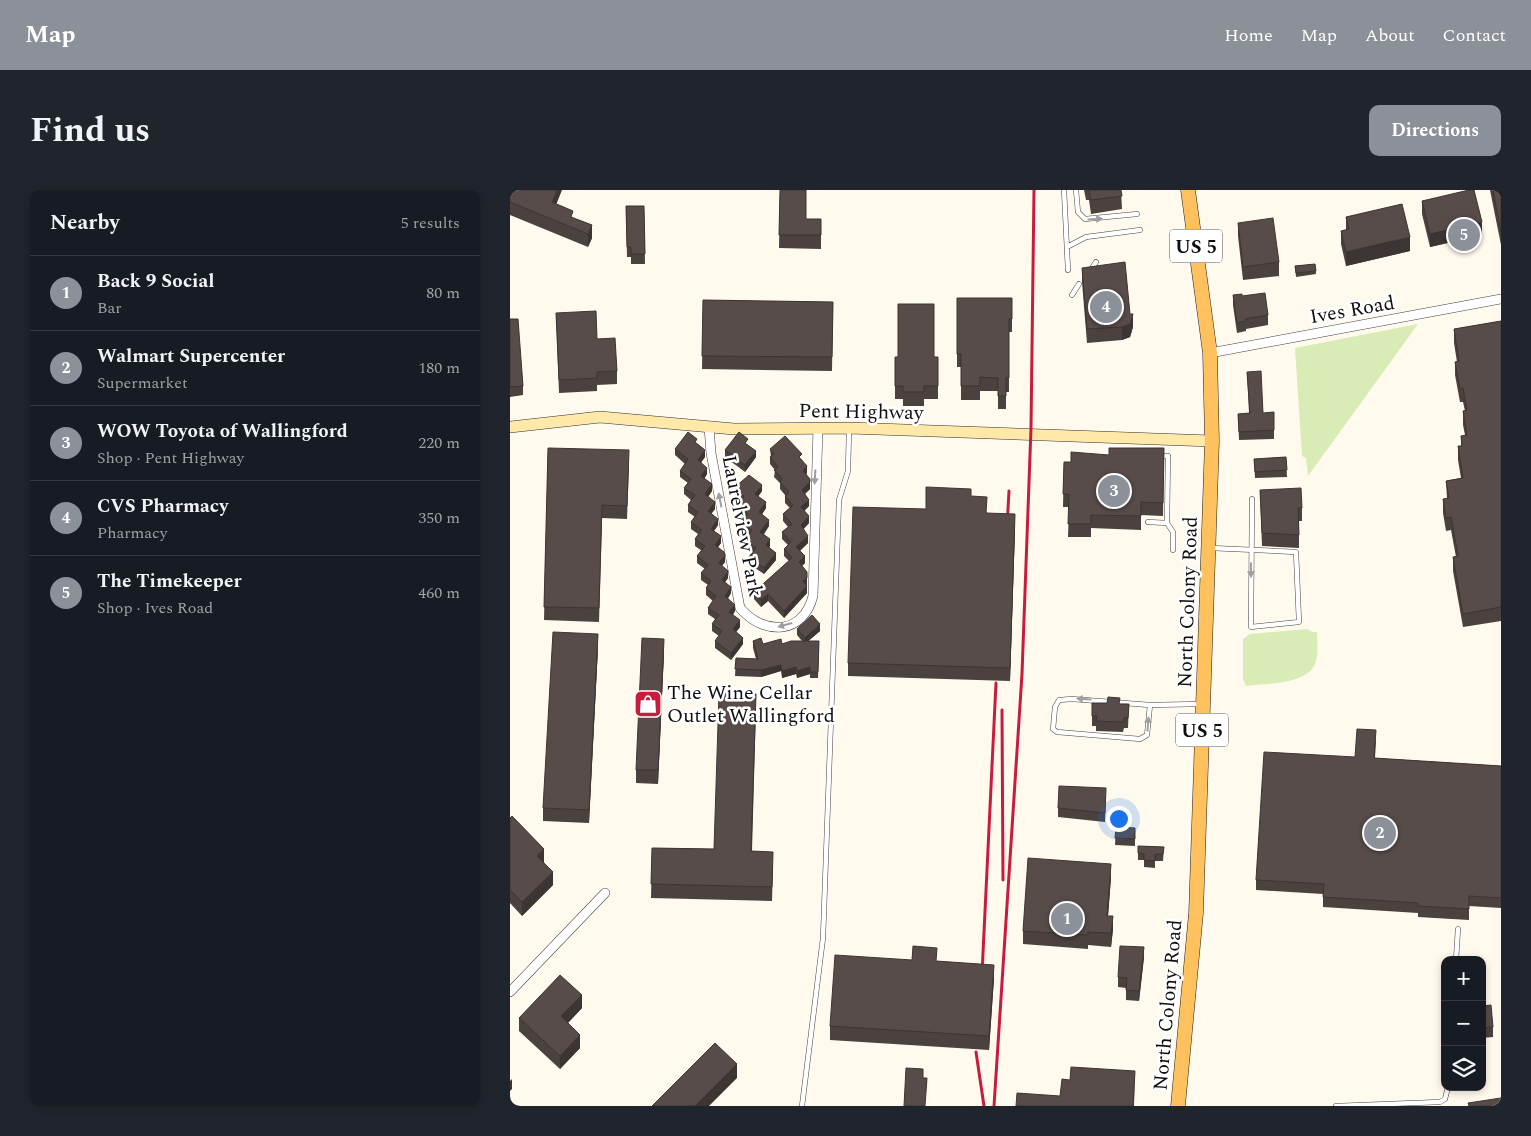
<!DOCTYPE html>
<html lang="en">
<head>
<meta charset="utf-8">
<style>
  :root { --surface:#171b24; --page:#20242c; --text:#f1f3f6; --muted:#9ea1a6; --line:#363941; --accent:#8c9099 }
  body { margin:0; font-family:Spectral,serif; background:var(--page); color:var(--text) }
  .controls { position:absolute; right:15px; bottom:15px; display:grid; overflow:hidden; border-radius:10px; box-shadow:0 2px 8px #0003 }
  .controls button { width:45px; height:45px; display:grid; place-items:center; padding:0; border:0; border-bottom:1px solid var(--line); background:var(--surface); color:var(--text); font:25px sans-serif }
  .you { position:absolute; left:608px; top:628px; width:18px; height:18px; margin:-12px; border:4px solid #fff; border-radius:50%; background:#1a73e8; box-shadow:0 0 0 8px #1a73e833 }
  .badge { display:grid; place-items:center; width:32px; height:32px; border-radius:50%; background:var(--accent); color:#fff; font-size:16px; font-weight:700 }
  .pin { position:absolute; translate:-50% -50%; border:2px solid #fff; box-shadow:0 1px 5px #0006 }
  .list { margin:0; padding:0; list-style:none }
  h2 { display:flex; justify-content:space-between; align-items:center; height:65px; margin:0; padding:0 20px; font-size:21px }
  h2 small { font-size:16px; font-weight:400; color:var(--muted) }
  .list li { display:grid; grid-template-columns:32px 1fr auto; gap:15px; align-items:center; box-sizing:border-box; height:75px; padding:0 20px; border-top:1px solid var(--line) }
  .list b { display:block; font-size:19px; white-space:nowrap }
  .list p { margin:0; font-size:16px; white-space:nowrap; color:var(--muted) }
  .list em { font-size:16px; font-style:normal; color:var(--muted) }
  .icon { flex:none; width:28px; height:28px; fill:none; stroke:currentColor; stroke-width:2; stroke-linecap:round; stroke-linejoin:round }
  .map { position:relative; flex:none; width:991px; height:916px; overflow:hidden; border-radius:10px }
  header { display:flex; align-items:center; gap:30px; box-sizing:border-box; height:70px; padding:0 25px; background:var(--accent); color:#fff }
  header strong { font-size:24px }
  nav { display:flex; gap:28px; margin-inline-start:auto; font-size:18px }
  .intro { display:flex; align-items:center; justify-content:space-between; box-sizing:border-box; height:120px; padding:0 30px }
  h1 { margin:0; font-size:35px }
  .button { padding:12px 22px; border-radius:10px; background:var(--accent); color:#fff; font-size:18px; font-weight:700 }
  main { display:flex; gap:30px; padding:0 30px }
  aside { flex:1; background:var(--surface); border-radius:10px; box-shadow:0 2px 8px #0003 }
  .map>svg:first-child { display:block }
  .green { fill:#daecb5 }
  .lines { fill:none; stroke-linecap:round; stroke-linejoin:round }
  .lane-casing { stroke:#414141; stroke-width:5.5 }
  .street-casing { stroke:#414141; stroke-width:10 }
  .secondary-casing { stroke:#303030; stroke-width:12 }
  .primary-casing { stroke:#1f1f1f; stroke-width:15 }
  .lane { stroke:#fff; stroke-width:4.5 }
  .street { stroke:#fff; stroke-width:9 }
  .secondary { stroke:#ffe9a9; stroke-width:11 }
  .primary { stroke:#ffc15e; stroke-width:14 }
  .rail { stroke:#c71c3d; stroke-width:3 }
  .wall { fill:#4b413f }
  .shaded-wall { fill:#3d3533 }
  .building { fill:#574c49; stroke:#3d3533 }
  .oneway { fill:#9f9f9f }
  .labels { text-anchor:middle; stroke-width:5; stroke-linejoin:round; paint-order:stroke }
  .shield { fill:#fff; stroke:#565656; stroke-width:1 }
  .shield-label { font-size:19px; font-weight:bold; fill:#0e0e0e }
  .street-label { font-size:20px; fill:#0e0e0e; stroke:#fff }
  .poi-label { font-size:20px; fill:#0e0e0e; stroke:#fff; text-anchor:start }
</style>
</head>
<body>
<header>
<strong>Map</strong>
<nav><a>Home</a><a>Map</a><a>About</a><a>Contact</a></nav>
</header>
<div class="intro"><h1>Find us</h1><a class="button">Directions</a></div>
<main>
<aside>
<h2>Nearby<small>5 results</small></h2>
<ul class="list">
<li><span class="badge">1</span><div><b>Back 9 Social</b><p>Bar</p></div><em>80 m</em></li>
<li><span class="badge">2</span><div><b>Walmart Supercenter</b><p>Supermarket</p></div><em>180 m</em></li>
<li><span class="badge">3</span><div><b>WOW Toyota of Wallingford</b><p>Shop · Pent Highway</p></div><em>220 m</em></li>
<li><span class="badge">4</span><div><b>CVS Pharmacy</b><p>Pharmacy</p></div><em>350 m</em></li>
<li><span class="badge">5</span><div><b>The Timekeeper</b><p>Shop · Ives Road</p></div><em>460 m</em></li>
</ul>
</aside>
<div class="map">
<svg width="991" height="916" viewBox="0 0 991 916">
  <rect width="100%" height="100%" fill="#fff9ee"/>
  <path class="green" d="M908 134 798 286 796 268 792 266 785 158Z
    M798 439 802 442H807C807 452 809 464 805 474 796 495 756 493 736 496L733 489V449L740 444Z"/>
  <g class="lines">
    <defs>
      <path id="lane" d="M554 0 558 80
        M566 0 568 22 575 29 627 24
        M557 57 576 47 630 40
        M580 81 586 72
        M562 105 569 94
        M648 266H658L657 333 663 342V360
        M638 332 657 333
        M701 358 786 362 789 432 741 437 742 309
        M640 515 637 545 630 549 547 542 543 539 545 517 549 510 562 509 640 515 691 514
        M946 770 948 739
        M292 916 313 748 329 310 338 281 339 240
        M826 916 930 912 935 909 938 897"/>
      <path id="street" d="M700 163 991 109
        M199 237 201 263 230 418C254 446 293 445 303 406L308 238
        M0 802 95 703"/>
      <path id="secondary" d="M0 237 90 227 224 239 339 238 702 251"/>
      <path id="primary" d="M668 916 686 723 702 251 700 163 678 0"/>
    </defs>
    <use href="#lane" class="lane-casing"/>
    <use href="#street" class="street-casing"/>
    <use href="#secondary" class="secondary-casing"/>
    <use href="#primary" class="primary-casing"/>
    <use href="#lane" class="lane"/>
    <use href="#street" class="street"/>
    <use href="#secondary" class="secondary"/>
    <use href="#primary" class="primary"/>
    <path class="rail" d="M497 337 499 301
      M492 520 493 690
      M472 784 486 493
      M466 862 474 916
      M484 916 512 484 521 238 524 0"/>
  </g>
  <path class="wall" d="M0 0 46 14 63 28 82 35V48L78 57 0 25Z
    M270 0 296 29H311V59L269 58Z
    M574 0H611L612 19 581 24 579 10H576Z
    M980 0H991V55Z
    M912 11 972 45 920 57 912 24Z
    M116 16H134L135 74H121V67H117Z
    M836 27 900 61 836 76 831 54V41L836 40Z
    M728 33 769 72V86L733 90 728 46Z
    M805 74 806 84 786 87 785 76Z
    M572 78 620 124 623 137 620 147 612 150 577 153 572 92Z
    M723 105 732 106 758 125V135L736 139V141L727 143 723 115Z
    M447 108H502V142H499V202H496V219H488V201H470V210H451V177H447Z
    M193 110 323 112 322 181 192 179Z
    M46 123 87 149 107 181V194L87 195V201L49 203Z
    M0 129 13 196V205L0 207Z
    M991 131V431L953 437 943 381V367H946L941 340 936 341 933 323V309H937L936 291 951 288 948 270V256H951V246L955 245 953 235V221H955L953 212H950L945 185V172H947L944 153V139Z
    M385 167H428V209H414V216H393V209H385Z
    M737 182 753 223 764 222V249L729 250 728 224 739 223Z
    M187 254 195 267 191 272 197 284 194 289 202 301 198 307 205 319 201 324 208 335 204 341 211 353 208 357 215 372 212 376 218 388 215 392 221 403 218 408 225 421 223 425 230 437 226 442 233 454 221 470 205 458V451L209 446 202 441V434L205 429 198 424V418L203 411 196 405V398L198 395 191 390V383L195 379 187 373V366L192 361 185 356V349L188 344 181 339V332L185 327 178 322V315L181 310 174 304V298L178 293 170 287V281L175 274 165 265V259Z
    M238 255 246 267 235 282 215 267V260Z
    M38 258 119 273 117 329 92 328 89 432 34 430Z
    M654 258 653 326 631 325V340L581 338V347H558L559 317H553L554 272H561L599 265Z
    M260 259 292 270 297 283 296 284 300 289V299L295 304 299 316 294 321 299 333 293 339 298 353 290 361 295 373 292 376 297 382V395H296L297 403 274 428 258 411 251 417 244 409V402L279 371 274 366V359L278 355 272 349V342L278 337 273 331V324L280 318 275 313V305L270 299V293L264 287 265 280 260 274V267H261Z
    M776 267 777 287 745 288 744 269Z
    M224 298 252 301 248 306 256 318 252 324 259 336 254 344 260 356 259 358 266 370 254 384 239 374V367L242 362 235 357V350L239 345 231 339V333L234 328 227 323V316L231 311 224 305Z
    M750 300 792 318V331H789V358L752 356Z
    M461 306 477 323 505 337 500 491 338 486V473L416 319Z
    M287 439 310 441 298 451H309L308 488H300V484L287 488 286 484 272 488 271 481 251 487 225 486 226 468 246 469 243 458V451L253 454H272L292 451 287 445Z
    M88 457 79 633 33 631V618Z
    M154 462 148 594 126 593V580Z
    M582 513 619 514 618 538H614L613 542 586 541V536H582Z
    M246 517 242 661 263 675 262 711 141 708 142 658 204 659Z
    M866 550 865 568 991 576V718L959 716V730L908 727V723L813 717V704L746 700V690L845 567Z
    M596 607 595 632 548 627V618Z
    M0 628 34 672 43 695 12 726 0 713Z
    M606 637 625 638V656L605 655Z
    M628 656 654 657 653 671H645V678L634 677V670H628Z
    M601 687 598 726 603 739 601 757 578 755V759L513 754V741Z
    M634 767 629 811 616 810V798L608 797V787Z
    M427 771 484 788 479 860 320 850V836Z
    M972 816 983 837V847L972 848Z
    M72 818 58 833 70 858 50 879 9 841V828Z"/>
  <path class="shaded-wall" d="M47 0H52L42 25V12Z
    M972 32V45L920 57V44Z
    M82 35V48L78 57V44Z
    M900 47V61L836 76V62Z
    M623 124V137L620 147 612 150V137Z
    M195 260V267L188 277V270Z
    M246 261V267L235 282V275Z
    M297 276V283L293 287V281Z
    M197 278V284L191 293V286Z
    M300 292V299L292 306V300Z
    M202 294V301L195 311V304Z
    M252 295V301L245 311V304Z
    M299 310V316L291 324V317Z
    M205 312V319L198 328V321Z
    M256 312V318L249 329V322Z
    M505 324V337L500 491V478Z
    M299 326V333L291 342V335Z
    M208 329V335L201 345V339Z
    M259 330V336L250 349V342Z
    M211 346V353L205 361V355Z
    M298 346V353L286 364V357Z
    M260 349V356L256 362V355Z
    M266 363V370L254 384V378Z
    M215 365V372L209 379V373Z
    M295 366V373L289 378V372Z
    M218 381V388L212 396V390Z
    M297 388V395L293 398V391Z
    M297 396V403L274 428V421Z
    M221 397V403L215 413V406Z
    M258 404V411L251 417V410Z
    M225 415V421L219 429V422Z
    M230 430V437L223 446V439Z
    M310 434V441L295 454V448Z
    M88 444V457L79 633V620Z
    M233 448V454L221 470V463Z
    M154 449V462L148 594V580Z
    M271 475V481L251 487V480Z
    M286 477V484L272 488V481Z
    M300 477V484L287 488V481Z
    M34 659V672L27 679V666Z
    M601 674V687L597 739V726Z
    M43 682V695L12 726V712Z
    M603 726V739L601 757V743Z
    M634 757V767L629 811V801Z
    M484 775V788L479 860V846Z
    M72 805V818L51 840V826Z
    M70 845V858L50 879V866Z
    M227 874V888L199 916H185Z
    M625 881 624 916H623Z
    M2 889V899L0 901V891Z"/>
  <path class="building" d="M0 0H47L42 12 63 21 61 27 82 35 78 44 0 12Z
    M270 0H296V29H311V45H269Z
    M579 0H611L612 6 581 10Z
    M959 0H964L972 32 920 44 912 11Z
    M983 0H991V42Z
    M892 14 900 47 836 62 831 41 839 39 836 27Z
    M116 16H134L135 64H121V57H117Z
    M763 28 769 72 733 77 728 33Z
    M615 72 620 124H623L620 134 612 137 577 139 572 78Z
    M805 74 806 81 786 83 785 76Z
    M755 103 758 125 735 129 736 131 727 133 723 105 732 104V106Z
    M447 108H502V129H499V188H496V206H488V188L470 187V196H451V164H447Z
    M193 110 323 112 322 167 192 166Z
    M388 114H424V167H428V196H414V202H393V196H385V167H388Z
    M86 121 87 149 105 148 107 181 87 182V188L49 190 46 123Z
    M0 129H8L13 196 0 197Z
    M991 131V417L953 424 943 367 948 366 941 327 936 328 933 309 939 308 936 291 953 288 948 256H952L951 246 957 245 953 221 957 220 953 198 950 199 945 172 949 171 944 139Z
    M751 181 753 223 764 222V240L729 242 728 224 740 223 737 182Z
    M178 242 187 249 185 252 195 260 188 270 197 278 191 286 202 294 195 304 205 312 198 321 208 329 201 339 211 346 205 355 214 362 215 365 209 373 218 381 212 390 221 397 215 406 225 415 219 422 230 430 223 439 233 448 221 463 205 451 212 441 202 434 209 425 198 418 206 406 196 398 201 391 191 383 198 375 187 366 195 356 185 349 192 340 181 332 188 322 178 315 185 305 174 298 181 289 170 281 178 269 165 259Z
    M229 242 238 249 235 253 246 261 235 275 215 260Z
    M275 246 292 264 289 267 297 276 293 281 300 289V292L292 300 299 310 291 317 299 326 291 335 298 346 286 357 295 366 289 372 297 382V388L293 391 297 396 274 421 258 404 251 410 244 402 282 368 274 359 281 352 272 342 282 334 273 324 283 315 275 306 279 302 270 292 272 289 264 280 268 277 260 267 264 264 260 259Z
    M38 258 119 260 117 316 92 315 89 418 34 417Z
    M599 258H654L653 313 631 312V326L581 325V334H558L559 304H553L554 272H561V262L599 265Z
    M776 267 777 280 745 282 744 269Z
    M239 285 252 295 245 304 256 312 249 322 259 330 250 342 260 349 256 355 266 363 254 378 239 367 246 358 235 350 242 340 231 333 238 324 227 316 234 306 224 298Z
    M416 297 461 299V306L477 307 476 323 505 324 500 478 338 473 343 317 416 319Z
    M791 298 792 318H788L789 345 752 343 750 300Z
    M302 425 310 434 295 448 287 439Z
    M43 442 88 444 79 620 33 618Z
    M132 448 154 449 148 580H126Z
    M251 448 253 454 271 449 272 454 281 451H309L308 482H300V477L287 481 286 477 272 481 271 475 251 480 225 479 226 468 248 469 243 451Z
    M209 503 246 504 241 661 263 662 262 697 141 694 142 658 204 659Z
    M598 507 610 508 609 514H619L618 528H614L613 532 586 531 587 526H582V513H597Z
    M847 539 866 540 864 568 991 576V708L959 706V719L908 716V713L813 707 814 694 746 690 754 562 845 567Z
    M549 596 596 598 595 623 548 618Z
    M2 626 34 659 27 666 43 682 12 712 0 700V628Z
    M606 637 625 638V649L605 648Z
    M628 656 654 657 653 664H645V671L634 670V664L628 663Z
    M518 668 601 674 597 726H603L601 743 578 742V745L513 741Z
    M403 756 427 758 426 771 484 775 479 846 320 836 325 765 402 770Z
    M610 756 634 757 629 801 616 800 617 788 608 787Z
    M50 785 72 805 51 826 70 845 50 866 9 828Z
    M981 815 983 837 972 838V816Z
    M205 853 227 874 185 916H142Z
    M561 877 625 881 623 916H506L507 903 550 906 552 889 560 890Z
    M396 878 413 879V888H417L415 916H394Z
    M991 908V916H959L958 913Z"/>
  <defs><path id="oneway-solid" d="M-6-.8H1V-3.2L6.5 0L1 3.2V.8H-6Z" transform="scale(1.25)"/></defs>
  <g class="oneway">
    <use href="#oneway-solid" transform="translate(585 29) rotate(-3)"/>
    <use href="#oneway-solid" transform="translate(305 287) rotate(93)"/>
    <use href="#oneway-solid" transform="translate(210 310) rotate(-101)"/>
    <use href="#oneway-solid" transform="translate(741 380) rotate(90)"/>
    <use href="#oneway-solid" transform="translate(275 435) rotate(165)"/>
    <use href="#oneway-solid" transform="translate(574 509) rotate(-177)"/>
    <use href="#oneway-solid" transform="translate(638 534) rotate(-85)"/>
  </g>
  <defs>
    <symbol id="shop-square" viewBox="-11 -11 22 22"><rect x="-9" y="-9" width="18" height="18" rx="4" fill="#c71c3d" stroke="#fff"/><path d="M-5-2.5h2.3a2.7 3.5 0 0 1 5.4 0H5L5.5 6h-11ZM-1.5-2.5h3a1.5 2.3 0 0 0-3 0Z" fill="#fff"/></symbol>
  </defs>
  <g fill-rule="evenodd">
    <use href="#shop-square" x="122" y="498" width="32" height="32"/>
  </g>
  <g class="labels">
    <g class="shield">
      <rect x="660" y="39.5" width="52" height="33" rx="4"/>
      <rect x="666" y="523.5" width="52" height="33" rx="4"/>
    </g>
    <g class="shield-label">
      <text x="686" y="63">US 5</text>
      <text x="692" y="547">US 5</text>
    </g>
    <g class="street-label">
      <text transform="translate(842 119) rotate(-10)" y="7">Ives Road</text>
      <text transform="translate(351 221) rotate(1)" y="7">Pent Highway</text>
      <text transform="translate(233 336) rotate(79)" y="7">Laurelview Park</text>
      <text transform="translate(677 412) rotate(-88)" y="7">North Colony Road</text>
      <text transform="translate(657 815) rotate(-85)" y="7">North Colony Road</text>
    </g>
    <g class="poi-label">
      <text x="157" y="509">The Wine Cellar<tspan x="157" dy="23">Outlet Wallingford</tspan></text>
    </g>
  </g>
</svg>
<div class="controls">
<button>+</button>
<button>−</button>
<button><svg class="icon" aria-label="layers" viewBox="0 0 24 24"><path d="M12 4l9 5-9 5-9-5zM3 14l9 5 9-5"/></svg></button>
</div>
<div class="you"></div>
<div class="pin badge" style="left:557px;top:729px">1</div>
<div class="pin badge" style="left:870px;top:643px">2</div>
<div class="pin badge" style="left:604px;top:301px">3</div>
<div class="pin badge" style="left:596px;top:117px">4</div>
<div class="pin badge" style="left:954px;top:45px">5</div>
</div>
</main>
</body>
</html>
